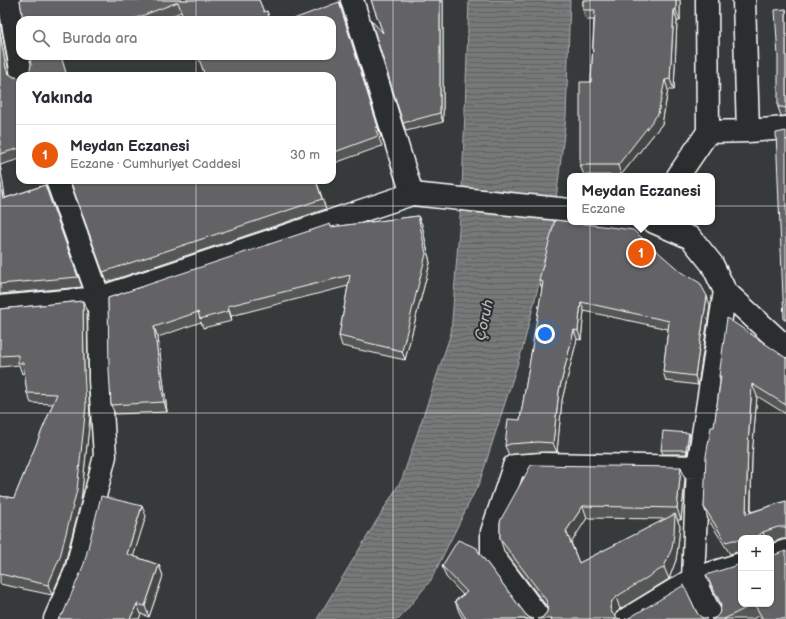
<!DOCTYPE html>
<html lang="tr">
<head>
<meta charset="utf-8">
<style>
  :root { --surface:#fff; --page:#f7f7f7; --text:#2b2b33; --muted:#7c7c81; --line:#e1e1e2; --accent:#ea580c }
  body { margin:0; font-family:"Balsamiq Sans",sans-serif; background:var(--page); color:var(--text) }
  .controls { position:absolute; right:12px; bottom:12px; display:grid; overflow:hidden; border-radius:8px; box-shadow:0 1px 3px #0004 }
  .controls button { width:36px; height:36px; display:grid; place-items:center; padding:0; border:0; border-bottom:1px solid var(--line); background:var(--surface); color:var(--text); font:20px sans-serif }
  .you { position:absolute; left:545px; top:334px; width:14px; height:14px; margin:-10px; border:3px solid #fff; border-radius:50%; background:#1a73e8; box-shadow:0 0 0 6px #1a73e833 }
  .badge { display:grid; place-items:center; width:26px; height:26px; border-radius:50%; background:var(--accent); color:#fff; font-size:13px; font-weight:700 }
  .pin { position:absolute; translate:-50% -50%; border:2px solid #fff; box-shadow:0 1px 4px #0006 }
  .popup { position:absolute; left:567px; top:173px; width:148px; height:52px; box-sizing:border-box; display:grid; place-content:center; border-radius:8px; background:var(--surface); filter:drop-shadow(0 1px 3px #0005); font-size:13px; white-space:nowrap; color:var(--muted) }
  .popup b { font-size:15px; color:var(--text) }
  .popup::after { content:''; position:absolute; left:50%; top:100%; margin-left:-8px; border:8px solid transparent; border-top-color:var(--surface) }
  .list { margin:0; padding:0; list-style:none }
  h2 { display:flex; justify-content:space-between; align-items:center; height:52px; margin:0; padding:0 16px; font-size:17px }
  h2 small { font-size:13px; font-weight:400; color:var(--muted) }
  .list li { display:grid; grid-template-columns:26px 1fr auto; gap:12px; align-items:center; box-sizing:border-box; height:60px; padding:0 16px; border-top:1px solid var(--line) }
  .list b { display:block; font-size:15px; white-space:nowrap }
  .list p { margin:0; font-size:13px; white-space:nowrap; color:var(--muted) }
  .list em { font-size:13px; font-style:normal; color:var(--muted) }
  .icon { flex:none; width:22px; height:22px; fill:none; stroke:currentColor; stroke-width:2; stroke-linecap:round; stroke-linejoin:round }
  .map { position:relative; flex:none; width:786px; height:619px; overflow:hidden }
  .search { position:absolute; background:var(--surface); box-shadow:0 1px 3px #0004; left:16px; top:16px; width:320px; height:44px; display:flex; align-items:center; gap:10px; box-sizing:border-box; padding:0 14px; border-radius:12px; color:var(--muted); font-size:15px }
  .panel { position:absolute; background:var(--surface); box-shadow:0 1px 3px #0004; left:16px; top:72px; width:320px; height:112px; border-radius:12px }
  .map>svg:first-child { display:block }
  .water { fill:url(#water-rules); stroke:#adaeaf }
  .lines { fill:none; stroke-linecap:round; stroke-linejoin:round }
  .minor-casing { stroke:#fff; stroke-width:25 }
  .tertiary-casing { stroke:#fff; stroke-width:25 }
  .secondary-casing { stroke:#fff; stroke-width:25 }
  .minor { stroke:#2a2d2e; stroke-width:22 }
  .tertiary { stroke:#2a2d2e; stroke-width:22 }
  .secondary { stroke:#2a2d2e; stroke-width:22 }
  .wall { fill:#555657; stroke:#fff; fill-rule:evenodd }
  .shaded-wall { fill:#454647; stroke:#fff }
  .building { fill:#636465; stroke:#fff }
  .grid { fill:none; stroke:#fff; stroke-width:1; stroke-opacity:0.55 }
  .labels { text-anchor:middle; stroke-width:4; stroke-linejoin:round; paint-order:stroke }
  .water-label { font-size:15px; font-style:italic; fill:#b4b5b5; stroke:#2a2d2e }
</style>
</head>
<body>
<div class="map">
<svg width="786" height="619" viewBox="0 0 786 619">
  <defs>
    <pattern id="water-rules" width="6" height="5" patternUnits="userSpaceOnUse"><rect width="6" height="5" fill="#767879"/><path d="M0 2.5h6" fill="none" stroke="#616262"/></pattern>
  </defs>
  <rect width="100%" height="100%" fill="#373a3b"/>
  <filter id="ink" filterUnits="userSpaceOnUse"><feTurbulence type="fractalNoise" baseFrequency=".025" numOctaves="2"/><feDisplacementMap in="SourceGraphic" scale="8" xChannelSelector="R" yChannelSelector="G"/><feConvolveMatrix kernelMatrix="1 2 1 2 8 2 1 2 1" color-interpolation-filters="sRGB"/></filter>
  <g filter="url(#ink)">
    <path class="water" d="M469 0H570L566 118 552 232 523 347 480 481 431 580 399 619H317L402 479 451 333 462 190Z"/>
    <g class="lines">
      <defs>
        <path id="minor" d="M654 222 691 238 712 264 725 291 778 340 786 346
          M771 556 786 551
          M540 619 492 555V532L514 466 542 464 698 467
          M627 619 693 579 741 564
          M713 619 693 579 698 467 725 291"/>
        <path id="tertiary" d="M9 0 22 76
          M352 0 412 194
          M0 307 99 298 57 180"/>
        <path id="secondary" d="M707 0 708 132
          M744 0 748 131
          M678 176 708 132 748 131 786 128
          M55 619 76 571 105 456 100 380 99 298 412 194 570 210"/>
      </defs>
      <use href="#minor" class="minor-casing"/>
      <use href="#tertiary" class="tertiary-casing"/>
      <use href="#secondary" class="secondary-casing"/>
      <use href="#minor" class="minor"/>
      <use href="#tertiary" class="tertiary"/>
      <use href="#secondary" class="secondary"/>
    </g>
    <path class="wall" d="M20 0H259L264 12 267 11 270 20H184L181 12 161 20H23Z
      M371 0H443V122L406 131 403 123 383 33Z
      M583 0H680V21H677L674 90H668L662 124 621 175H584L580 165 591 82 594 20H586L583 10Z
      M786 9V116H781L778 107Z
      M343 12 381 137 379 138 382 146 332 164V76L204 73Z
      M0 21 9 74 14 77 20 78V159L0 165 5 198 45 185 82 287 0 294Z
      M70 180H316L326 209 107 282Z
      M418 216 422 225 430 263 405 360 342 346 339 336 348 286 231 316 232 321 203 328 201 322 158 337 167 412 115 414 111 405 108 298 331 227Z
      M539 280 710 306 698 385 666 381 663 372 668 329 584 311 581 340 577 339 562 400 557 452H541L513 454 509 455 505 446 520 420 542 289Z
      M83 301 87 312 88 380 90 417 81 501 64 567 52 595 0 584V496L14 498 53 404 31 403 27 393 25 373 22 374 19 365 0 367V309Z
      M786 358V414L757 396 752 456 751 512 786 501V539H782L771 543V538H741V552H737L730 554 708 519 704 507 720 381 719 376Z
      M689 433 690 437 687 454H663L661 450Z
      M681 467 685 479 681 520H677L680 526 678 546 676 560 669 579 620 609 616 613 615 616 617 618 543 617 547 612 548 608 504 551 500 539V522ZM587 518 666 519 579 563 571 542Z
      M146 516 133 556 159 565 163 576 149 617 141 614 139 619H58Z
      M478 551 526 615 530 618 534 619H463L459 612 455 601 463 595 446 577 442 566Z
      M706 575 771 604 786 619H761L759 616 752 619H711L715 618 719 614 721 607 711 587Z"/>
    <path class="shaded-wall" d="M440 0H443V122L440 113Z
      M676 0H680V21L676 10Z
      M339 2 343 12 381 137 378 127Z
      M674 10 677 21 674 90 670 79Z
      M0 21 10 78 6 68 0 33Z
      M665 80 668 90 662 124 621 175 618 165Z
      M0 165 7 209 3 199 0 179Z
      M418 216 422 225 430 263 405 360 402 351Z
      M707 296 710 306 698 385 695 376Z
      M83 301 87 312 88 380 90 417 81 501 64 567 52 595 48 585 84 370Z
      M581 302 584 311 581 340 578 331Z
      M228 306 231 316 232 321 229 311Z
      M154 327 158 337 167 412 164 402Z
      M574 330 577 339 562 400 557 452 553 443 559 391Z
      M752 384 757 396 752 456 750 526 746 514 748 445Z
      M689 433 690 437 687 454 686 450Z
      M681 467 685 479 681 520 677 508Z
      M142 506 146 516 131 564 127 554Z
      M583 506 587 518 571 543 566 531Z
      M675 514 680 526 678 546 676 560 669 579 664 567Z
      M763 532 765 538H756L758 536Z
      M159 565 163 576 149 617 145 606Z
      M616 597 620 609 616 613 615 619H614L610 608 612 601Z
      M137 604 141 614 139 619H130Z"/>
    <path class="building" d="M20 0H259L264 12 267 11 270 20H184L178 2 131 20H23Z
      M371 0H440V113L403 123 371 20 383 33Z
      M583 0H676V10H674L670 79 665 80 658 114 618 165H580V82H591L595 10H583Z
      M339 2 378 127H375L378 136 332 153V76H197L204 73 198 56H332V20H291Z
      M786 9V108L782 107H778V57L775 10Z
      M0 33 6 68 8 73 14 77 20 78V148L0 154Z
      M29 56H61L67 76H24L26 75 30 70 31 64Z
      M786 131V320H784L776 133Z
      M0 179 3 199 45 185 78 277 0 284Z
      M70 180H316L322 199 103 272Z
      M418 216 426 254 402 351 339 336 350 275 228 306 229 311 200 319 198 312 154 327 164 402 111 405 109 370 108 298 330 224 331 227Z
      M555 220 633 230 681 272 700 283 707 296 695 376 663 372 669 321 581 302 578 331 574 330 559 391 553 443 538 442 510 444 505 446 508 419 520 420 543 282 539 280Z
      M83 301 84 370 86 406 77 490 60 557 48 585 0 574V496L14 498 57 394 27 393 23 363H18V355L0 356V309Z
      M727 318 776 351 786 358V405L752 384 748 445 746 514 786 501V528L785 527H778L763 532 758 536 756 538H741V541L739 540H733L726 542 704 507 706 456 711 427H714L721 376H719Z
      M663 431 689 433 686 450H661Z
      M531 465 681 467 677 508 583 506 566 531 579 563 675 514 674 534 672 548 664 567 616 597 612 601 610 608 612 613 617 618 621 619H538L543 617 547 612 548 606 546 600 500 539V522L501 519Z
      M101 496 142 506 127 554 159 565 145 606 137 604 130 619H58L63 614 84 564Z
      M458 540 477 548 478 551 526 615 530 618 534 619H466L455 601 467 592 442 566Z
      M786 551V619H763L754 604H771V556Z
      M741 564V604H754L724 619H711L715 618 719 614 721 607 720 602 706 575Z
      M684 585 697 613 701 617 707 619H625L629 618Z"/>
  </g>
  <path class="grid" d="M196 0V20M393 0V619M590 0V619M196 56V76M196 180V619M0 206H786M0 413H786"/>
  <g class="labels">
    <g class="water-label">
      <text transform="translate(484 320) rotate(-78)" y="5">Çoruh</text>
    </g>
  </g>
</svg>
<div class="controls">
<button>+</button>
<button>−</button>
</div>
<div class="you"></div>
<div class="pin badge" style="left:641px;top:253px">1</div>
<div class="popup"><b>Meydan Eczanesi</b>Eczane</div>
<div class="search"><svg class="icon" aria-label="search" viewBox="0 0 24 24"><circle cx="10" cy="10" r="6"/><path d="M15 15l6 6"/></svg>Burada ara</div>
<section class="panel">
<h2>Yakında<small></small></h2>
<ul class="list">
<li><span class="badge">1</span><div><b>Meydan Eczanesi</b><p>Eczane · Cumhuriyet Caddesi</p></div><em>30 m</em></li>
</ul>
</section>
</div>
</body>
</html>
